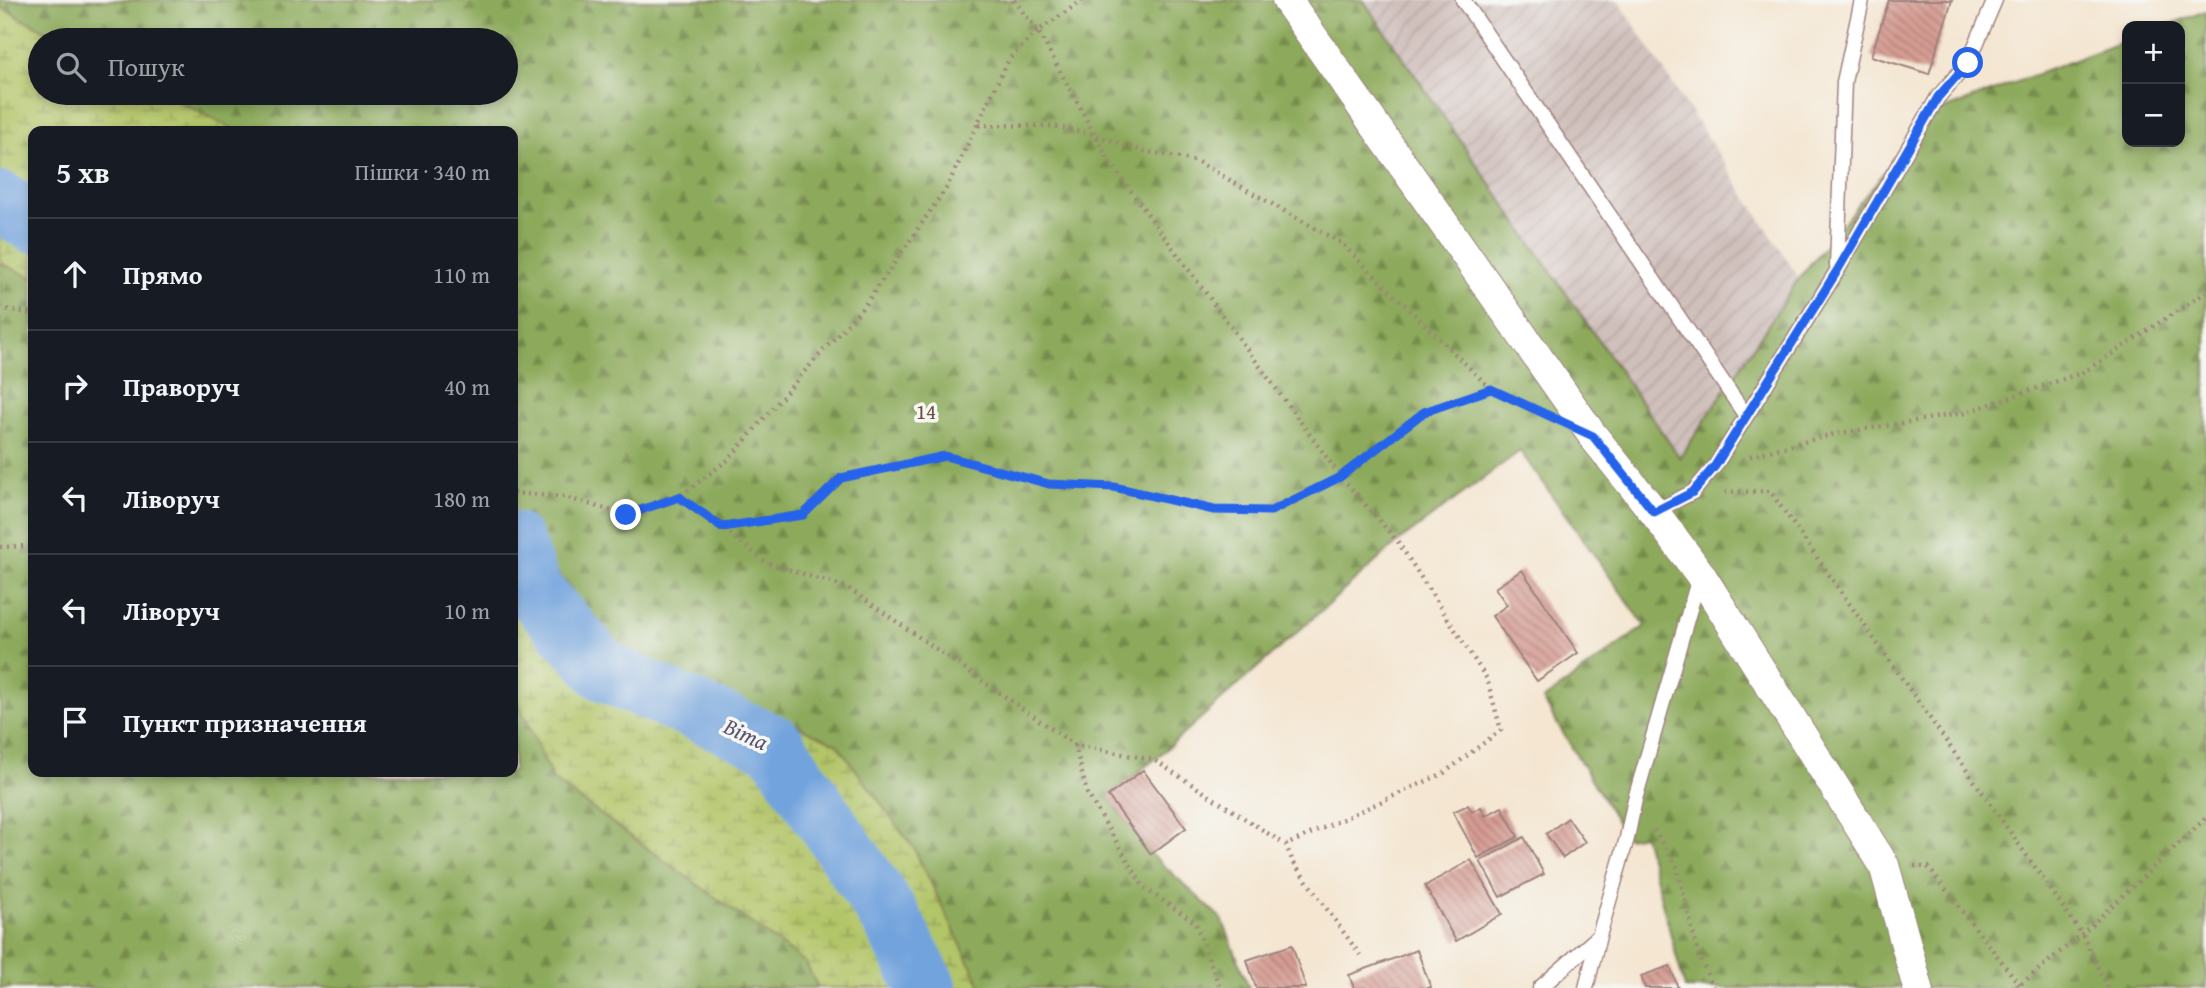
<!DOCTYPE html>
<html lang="uk">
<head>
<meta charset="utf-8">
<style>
  :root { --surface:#171b24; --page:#20242c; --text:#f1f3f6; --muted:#9ea1a6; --line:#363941 }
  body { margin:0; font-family:"Gentium Book Plus",serif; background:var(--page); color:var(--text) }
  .controls { position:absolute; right:21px; top:21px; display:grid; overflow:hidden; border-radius:14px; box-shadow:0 4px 10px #0003 }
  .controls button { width:63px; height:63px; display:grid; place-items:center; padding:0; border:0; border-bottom:2px solid var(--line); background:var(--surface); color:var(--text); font:35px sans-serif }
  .stop { position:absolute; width:21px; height:21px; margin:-16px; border:5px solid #2563eb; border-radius:50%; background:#fff }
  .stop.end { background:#2563eb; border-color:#fff; box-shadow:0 2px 7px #0008 }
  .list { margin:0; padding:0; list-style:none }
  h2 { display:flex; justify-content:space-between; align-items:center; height:91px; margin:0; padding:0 28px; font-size:30px }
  h2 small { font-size:23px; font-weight:400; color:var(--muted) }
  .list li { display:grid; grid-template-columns:46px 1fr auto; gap:21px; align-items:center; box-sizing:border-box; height:112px; padding:0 28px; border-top:2px solid var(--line) }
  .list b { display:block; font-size:26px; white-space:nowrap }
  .list em { font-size:23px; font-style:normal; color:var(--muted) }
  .icon { flex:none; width:38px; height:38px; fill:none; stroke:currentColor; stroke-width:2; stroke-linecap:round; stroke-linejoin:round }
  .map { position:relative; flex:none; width:2206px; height:988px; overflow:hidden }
  .search { position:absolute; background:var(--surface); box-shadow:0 4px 10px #0003; left:28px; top:28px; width:490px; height:77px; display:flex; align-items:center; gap:18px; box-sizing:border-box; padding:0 24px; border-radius:38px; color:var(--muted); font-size:26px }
  .panel { position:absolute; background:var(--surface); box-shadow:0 4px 10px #0003; left:28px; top:126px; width:490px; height:651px; border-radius:14px }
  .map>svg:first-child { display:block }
  .industrial { fill:url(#industrial-furrows) }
  .forest { fill:url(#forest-firs); stroke:#6c6444; stroke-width:2; fill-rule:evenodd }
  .wetland { fill:url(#wetland-marsh); stroke:#7e724a; stroke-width:2 }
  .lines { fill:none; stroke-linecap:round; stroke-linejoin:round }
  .river { stroke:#72a3dd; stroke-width:60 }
  .building { fill:url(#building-back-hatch) }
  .lane-casing { stroke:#9f827e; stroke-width:17 }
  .street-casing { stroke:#9f827e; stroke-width:32 }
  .path { stroke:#9f827e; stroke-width:4.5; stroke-dasharray:2 5; stroke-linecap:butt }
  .lane { stroke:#fff; stroke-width:14 }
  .street { stroke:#fff; stroke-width:30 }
  .route { stroke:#2563eb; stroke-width:9 }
  .labels { text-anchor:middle; stroke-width:7; stroke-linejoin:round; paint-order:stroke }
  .park-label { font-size:21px; fill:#69513d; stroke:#f6f6f2 }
  .water-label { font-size:23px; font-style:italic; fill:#5a5472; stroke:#f6f6f2 }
</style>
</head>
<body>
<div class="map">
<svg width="2206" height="988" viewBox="0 0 2206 988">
  <defs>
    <pattern id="industrial-furrows" width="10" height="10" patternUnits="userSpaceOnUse" patternTransform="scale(1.75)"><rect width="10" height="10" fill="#d0c0bc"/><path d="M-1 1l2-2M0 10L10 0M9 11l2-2" fill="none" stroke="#b4a5a2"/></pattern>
    <pattern id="forest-firs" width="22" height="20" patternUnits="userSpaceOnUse" patternTransform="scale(1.75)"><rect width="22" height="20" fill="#8daa5c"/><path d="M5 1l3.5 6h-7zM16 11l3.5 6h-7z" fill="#758a4c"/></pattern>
    <pattern id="wetland-marsh" width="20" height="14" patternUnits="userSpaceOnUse" patternTransform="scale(1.75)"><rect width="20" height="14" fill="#b2c568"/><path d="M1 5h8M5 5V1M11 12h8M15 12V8" fill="none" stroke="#939f56"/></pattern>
    <pattern id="building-back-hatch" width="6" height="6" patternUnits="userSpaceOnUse" patternTransform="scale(1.75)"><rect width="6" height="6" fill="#d59c93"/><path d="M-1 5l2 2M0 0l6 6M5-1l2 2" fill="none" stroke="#af7f78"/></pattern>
  </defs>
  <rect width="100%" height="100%" fill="#f6f6f2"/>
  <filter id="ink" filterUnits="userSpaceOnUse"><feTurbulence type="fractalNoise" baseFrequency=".0143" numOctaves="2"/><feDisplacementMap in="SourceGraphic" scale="14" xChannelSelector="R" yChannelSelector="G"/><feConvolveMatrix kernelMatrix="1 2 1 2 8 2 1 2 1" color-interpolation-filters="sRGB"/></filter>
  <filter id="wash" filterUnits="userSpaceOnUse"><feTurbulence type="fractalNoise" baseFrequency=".00686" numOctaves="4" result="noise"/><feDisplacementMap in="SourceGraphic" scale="28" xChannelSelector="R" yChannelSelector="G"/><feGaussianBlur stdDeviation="1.57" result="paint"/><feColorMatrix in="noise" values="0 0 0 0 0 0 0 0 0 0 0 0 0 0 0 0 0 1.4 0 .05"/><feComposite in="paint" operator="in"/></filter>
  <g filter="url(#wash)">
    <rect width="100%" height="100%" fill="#f4e6d1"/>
    <path class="industrial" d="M1363 0H1618L1799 278 1680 459Z"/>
    <path class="forest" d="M0 0H1363L1680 458 1799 278 1930 115 2127 40V142H2180V26H2165L2206 11V988H1685L1644 835 1627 838 1543 700 1645 626 1520 451 1398 542 1154 760 1108 796 1151 854 1222 919 1249 988H0ZM40 40H506V93H40ZM33 131H513V772H33Z"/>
    <path class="wetland" d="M0 7 63 40H40V93H163L236 131H33V278L0 263Z
      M548 562 615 644 837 744 915 850 982 988H818L805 962 553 780 513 691V566Z"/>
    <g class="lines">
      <path class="river" d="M0 201 33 223
        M513 541 532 590 604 671 775 745 891 918 927 988"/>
    </g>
    <g id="blocks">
      <path class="building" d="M1889 0H1952L1929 74 1871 56Z
        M1522 570 1578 653 1537 681 1492 616 1507 605 1495 588Z
        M1143 770 1186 828 1151 854 1108 796Z
        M1468 805 1472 812 1481 807 1485 816 1502 807 1518 837 1478 858 1453 812Z
        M1568 818 1585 842 1563 858 1546 834Z
        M1524 837 1544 874 1500 897 1480 861Z
        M1471 860 1502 914 1456 941 1425 886Z
        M1292 945 1306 988H1256L1247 960Z
        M1417 950 1431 988H1354L1349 975Z
        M1670 966 1678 988H1645L1641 976Z"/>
    </g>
  </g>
  <g filter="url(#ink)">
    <use href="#blocks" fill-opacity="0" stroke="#9f827e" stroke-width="2"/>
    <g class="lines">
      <defs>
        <path id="lane" d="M1463 0 1746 416
          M1837 266 1844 82 1862 0
          M1654 512 1693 492 1715 466 1837 271 1938 97 1968 63 1995 0
          M1540 988 1599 936
          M1586 988 1599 936 1627 838 1635 799 1700 574"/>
        <path id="street" d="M1287 0 1593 436 1654 512 1700 574 1884 865 1918 988"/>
      </defs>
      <use href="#lane" class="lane-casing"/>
      <use href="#street" class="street-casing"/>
      <path class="path" d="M1014 0 1038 31 1111 164 1341 477 1398 542 1487 679 1501 730 1444 773 1286 845
        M979 125 1054 126 1096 135 1139 150 1196 161 1341 243 1491 389 1535 410
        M0 308 33 314
        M1750 456 1834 434 1964 413 2084 372 2206 292
        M1725 492 1770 491 2082 934 2108 988
        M513 493 565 497 626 515 679 497 729 459 804 372 865 305 947 187 1009 59 1038 31 1083 0
        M679 497 722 527 765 562 848 588 1075 745 1154 760 1286 845 1293 862 1360 955
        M723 527 803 515 841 478 945 456 1049 484 1114 487 1214 510 1271 511 1341 477 1424 412 1491 389
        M0 547 33 546
        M1075 745 1087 793 1144 888 1195 922 1220 988
        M1654 830 1677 867 1698 953 1713 988
        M1914 866 1928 867 2022 988
        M2016 988 2082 934 2206 818"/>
      <use href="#lane" class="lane"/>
      <use href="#street" class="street"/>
    </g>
  </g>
  <g class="lines" filter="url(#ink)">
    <path class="route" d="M626 515 679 497 722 527 803 515 841 478 945 456 1049 484 1114 487 1214 510 1271 511 1340 477 1424 412 1491 389 1593 436 1654 512 1693 492 1715 466 1837 271 1938 97 1968 63"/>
  </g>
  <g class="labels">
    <g class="park-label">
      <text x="926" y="419">14</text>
    </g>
    <g class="water-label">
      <text transform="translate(746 734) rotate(25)" y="8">Віта</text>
    </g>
  </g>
</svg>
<div class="controls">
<button>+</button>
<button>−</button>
</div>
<div class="stop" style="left:1968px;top:63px"></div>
<div class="stop end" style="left:626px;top:515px"></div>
<div class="search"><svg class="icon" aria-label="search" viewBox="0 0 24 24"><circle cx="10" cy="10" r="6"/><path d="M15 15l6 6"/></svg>Пошук</div>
<section class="panel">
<h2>5 хв<small>Пішки · 340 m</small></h2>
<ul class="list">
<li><svg class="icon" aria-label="ahead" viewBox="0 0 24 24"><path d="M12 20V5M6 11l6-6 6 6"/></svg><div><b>Прямо</b></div><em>110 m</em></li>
<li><svg class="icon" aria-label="right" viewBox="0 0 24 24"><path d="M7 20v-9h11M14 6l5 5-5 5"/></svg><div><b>Праворуч</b></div><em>40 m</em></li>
<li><svg class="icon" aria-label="left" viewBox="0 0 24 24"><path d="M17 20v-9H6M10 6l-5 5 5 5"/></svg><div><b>Ліворуч</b></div><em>180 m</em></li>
<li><svg class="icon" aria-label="left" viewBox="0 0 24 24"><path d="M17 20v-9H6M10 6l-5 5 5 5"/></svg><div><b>Ліворуч</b></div><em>10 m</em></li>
<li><svg class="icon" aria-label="arrive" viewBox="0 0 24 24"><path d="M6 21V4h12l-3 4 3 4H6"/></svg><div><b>Пункт призначення</b></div></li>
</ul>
</section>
</div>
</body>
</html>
